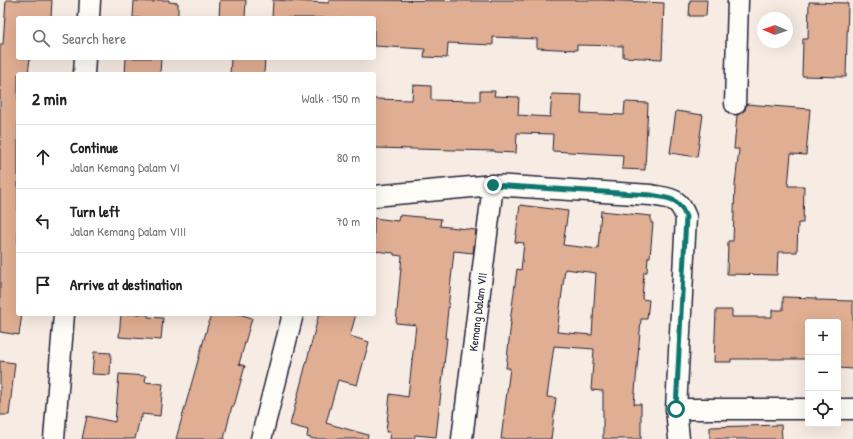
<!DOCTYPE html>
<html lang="en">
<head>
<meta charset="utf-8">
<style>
  :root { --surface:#fff; --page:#f2f2f2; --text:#222; --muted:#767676; --line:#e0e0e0 }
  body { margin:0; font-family:"Patrick Hand",sans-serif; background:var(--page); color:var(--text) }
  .controls { position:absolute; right:12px; bottom:12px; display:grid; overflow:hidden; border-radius:4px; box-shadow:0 4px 16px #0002 }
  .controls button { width:36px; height:36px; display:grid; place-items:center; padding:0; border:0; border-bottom:1px solid var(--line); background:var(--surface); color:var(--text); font:20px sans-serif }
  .compass { position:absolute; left:757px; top:12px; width:36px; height:36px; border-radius:50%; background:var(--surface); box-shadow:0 4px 16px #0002; rotate:272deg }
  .stop { position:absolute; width:12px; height:12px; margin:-9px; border:3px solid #0f766e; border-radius:50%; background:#fff }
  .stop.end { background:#0f766e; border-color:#fff; box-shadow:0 1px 4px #0008 }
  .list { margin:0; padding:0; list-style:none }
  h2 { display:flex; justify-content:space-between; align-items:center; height:52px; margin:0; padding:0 16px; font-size:17px }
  h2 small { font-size:13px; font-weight:400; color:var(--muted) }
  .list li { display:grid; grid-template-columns:26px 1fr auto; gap:12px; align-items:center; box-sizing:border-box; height:64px; padding:0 16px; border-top:1px solid var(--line) }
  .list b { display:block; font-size:15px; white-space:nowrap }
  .list p { margin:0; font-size:13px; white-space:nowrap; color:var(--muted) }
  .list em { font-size:13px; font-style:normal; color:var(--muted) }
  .icon { flex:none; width:22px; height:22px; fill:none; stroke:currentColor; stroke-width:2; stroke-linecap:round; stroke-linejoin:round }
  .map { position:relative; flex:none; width:853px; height:439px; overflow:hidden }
  .search { position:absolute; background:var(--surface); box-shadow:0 4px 16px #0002; left:16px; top:16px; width:360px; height:44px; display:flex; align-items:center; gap:10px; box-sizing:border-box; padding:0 14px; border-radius:4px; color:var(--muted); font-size:15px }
  .panel { position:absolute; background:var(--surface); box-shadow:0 4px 16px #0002; left:16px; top:72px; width:360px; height:244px; border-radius:4px }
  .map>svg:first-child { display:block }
  .building { fill:#e0ae92; stroke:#22223b; fill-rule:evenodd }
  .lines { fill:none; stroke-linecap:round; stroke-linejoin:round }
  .street-casing { stroke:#22223b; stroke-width:23 }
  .street { stroke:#fdfcf7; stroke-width:20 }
  .route { stroke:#0f766e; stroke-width:5 }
  .labels { text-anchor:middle; stroke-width:3.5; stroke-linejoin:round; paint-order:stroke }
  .street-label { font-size:12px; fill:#22223b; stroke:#fdfcf7 }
</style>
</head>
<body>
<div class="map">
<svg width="853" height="439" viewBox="0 0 853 439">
  <rect width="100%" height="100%" fill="#f7ece3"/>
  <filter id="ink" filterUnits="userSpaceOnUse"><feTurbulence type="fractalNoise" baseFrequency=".025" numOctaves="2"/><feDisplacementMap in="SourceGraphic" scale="8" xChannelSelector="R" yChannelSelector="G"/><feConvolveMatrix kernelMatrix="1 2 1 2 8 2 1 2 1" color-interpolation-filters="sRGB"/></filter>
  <g filter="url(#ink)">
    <path class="building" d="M6 0H52L51 18H18V58H30L28 74H18V314H22L19 335 0 332V44H3Z
      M154 0H169V2L178 3V18H133L134 1 154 2Z
      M220 0H246L245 18H219Z
      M273 0 329 3V0L491 1V0H603L664 3 662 59 623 57V46L577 45V50L537 48V39L493 37V45L448 43 447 58 424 57 425 49 374 46V18H272Z
      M690 0H707L706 16H689Z
      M809 2 848 3 846 77 802 76 803 39H808Z
      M126 58H161L160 74H125Z
      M231 58H265L264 74H230Z
      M413 85 431 86V100L480 101V91H495L494 96 519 97 518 115 550 117 552 94 582 95 581 113 624 115 625 102 648 103 645 170 622 169 623 155 552 151 553 134 517 133 516 153 495 152V151L374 148V99L412 100Z
      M746 104 810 109 806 155 791 154 788 186H804L803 223H798L797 252H778L777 275 727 274 728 241H733L735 185 739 149H734L737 115 745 110Z
      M676 111 703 115 697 157 670 153Z
      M520 205 568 211 563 245 598 249 601 211 651 216V223H653L650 257H648L647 272H644L642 299 649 300 647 319H641L634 404H641V439H603V391L591 390 594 349 554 346 547 397 556 398 551 439H501L510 368H506L511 322H510L517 269 521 270 524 243 515 242ZM565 269 596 273 592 335 557 332Z
      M399 215 441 219 440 226 476 230 473 253 454 251 445 338H447L436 437 415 435 414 439H389L390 432H386L390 394 408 397 416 325 396 323 402 256 394 255V253L374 251V218L398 221Z
      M783 297 816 298V300L853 301V369L838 368V322H808V359H731V362H714L716 310H732V317H772V310H783Z
      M121 314H148V317L163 318 161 340 119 337Z
      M211 314H239L252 318 239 364 245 366 234 406H232L224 439H176Z
      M319 314H356L350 336 369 342 357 385 338 380 326 423 368 435 367 439H314L307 437 308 430 290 425Z
      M94 352 111 353 110 375 92 374Z
      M0 361 15 363 9 415H0Z
      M119 374 146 376 145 382 163 384 160 416 142 414V418H140L135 439H82L87 416 115 422Z
      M781 425 782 439H710V427Z"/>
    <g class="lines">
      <defs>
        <path id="street" d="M89 18 90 0
          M84 74 85 58
          M735 104 738 0
          M374 196 493 185 651 195C671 199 678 197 686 217L676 409 679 439
          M676 409H808
          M838 409H853
          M54 439 64 314
          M261 439 293 314
          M462 439 493 185"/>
      </defs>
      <use href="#street" class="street-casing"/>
      <use href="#street" class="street"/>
    </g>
  </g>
  <g class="lines" filter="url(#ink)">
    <path class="route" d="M493 185 651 195C671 199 678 197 686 217L676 409"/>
  </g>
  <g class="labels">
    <g class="street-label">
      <text transform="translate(478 312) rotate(-83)" y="4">Kemang Dalam VII</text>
    </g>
  </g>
</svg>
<div class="controls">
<button>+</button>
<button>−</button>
<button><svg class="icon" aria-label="locate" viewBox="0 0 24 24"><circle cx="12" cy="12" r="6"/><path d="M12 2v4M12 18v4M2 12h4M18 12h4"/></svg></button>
</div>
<svg class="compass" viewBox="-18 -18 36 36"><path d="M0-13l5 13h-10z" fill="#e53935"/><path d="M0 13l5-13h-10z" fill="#767676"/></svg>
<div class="stop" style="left:676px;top:409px"></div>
<div class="stop end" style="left:493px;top:185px"></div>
<div class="search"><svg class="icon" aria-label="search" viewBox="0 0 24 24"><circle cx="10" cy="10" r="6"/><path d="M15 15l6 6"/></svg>Search here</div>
<section class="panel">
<h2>2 min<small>Walk · 150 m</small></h2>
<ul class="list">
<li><svg class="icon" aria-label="ahead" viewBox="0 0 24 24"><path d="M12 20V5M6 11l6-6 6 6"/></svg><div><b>Continue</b><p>Jalan Kemang Dalam VI</p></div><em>80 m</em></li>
<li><svg class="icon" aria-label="left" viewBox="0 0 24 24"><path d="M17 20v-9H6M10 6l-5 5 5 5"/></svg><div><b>Turn left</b><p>Jalan Kemang Dalam VIII</p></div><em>70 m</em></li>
<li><svg class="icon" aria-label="arrive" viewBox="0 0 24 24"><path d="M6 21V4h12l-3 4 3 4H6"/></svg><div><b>Arrive at destination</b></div></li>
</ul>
</section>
</div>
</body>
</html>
